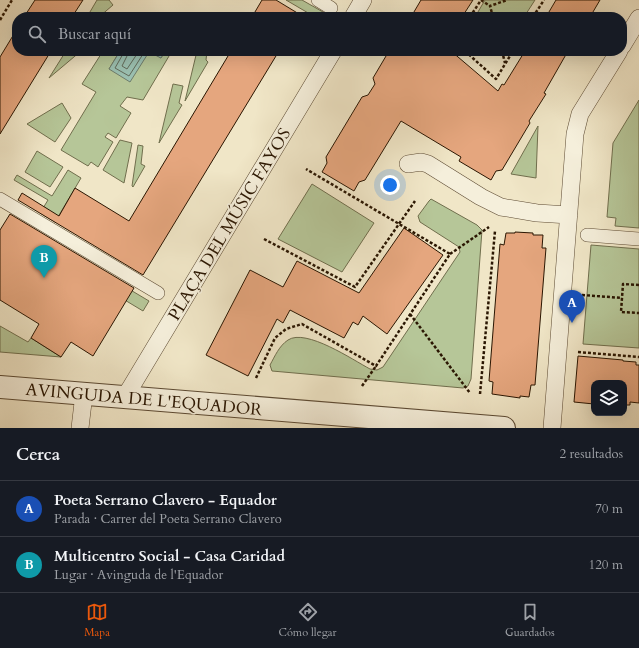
<!DOCTYPE html>
<html lang="es">
<head>
<meta charset="utf-8">
<style>
  :root { --surface:#171b24; --page:#242831; --text:#f1f3f6; --muted:#9ea1a6; --line:#363941; --accent:#ea580c }
  body { margin:0; font-family:Cardo,serif; background:var(--page); color:var(--text) }
  .controls { position:absolute; right:12px; bottom:12px; display:grid; overflow:hidden; border-radius:8px; box-shadow:0 4px 16px #0002 }
  .controls button { width:36px; height:36px; display:grid; place-items:center; padding:0; border:0; border-bottom:1px solid var(--line); background:var(--surface); color:var(--text); font:20px sans-serif }
  .you { position:absolute; left:390px; top:185px; width:14px; height:14px; margin:-10px; border:3px solid #fff; border-radius:50%; background:#1a73e8; box-shadow:0 0 0 6px #1a73e833 }
  .badge { display:grid; place-items:center; width:26px; height:26px; border-radius:50%; background:var(--accent); color:#fff; font-size:13px; font-weight:700 }
  .pin { position:absolute; translate:-50% -33px; filter:drop-shadow(0 1px 2px #0008) }
  .pin::after { content:''; position:absolute; top:21px; width:14px; height:12px; background:inherit; clip-path:polygon(0 0,100% 0,50% 100%) }
  .list { margin:0; padding:0; list-style:none }
  h2 { display:flex; justify-content:space-between; align-items:center; height:52px; margin:0; padding:0 16px; font-size:17px }
  h2 small { font-size:13px; font-weight:400; color:var(--muted) }
  .list li { display:grid; grid-template-columns:26px 1fr auto; gap:12px; align-items:center; box-sizing:border-box; height:56px; padding:0 16px; border-top:1px solid var(--line) }
  .list b { display:block; font-size:15px; white-space:nowrap }
  .list p { margin:0; font-size:13px; white-space:nowrap; color:var(--muted) }
  .list em { font-size:13px; font-style:normal; color:var(--muted) }
  .icon { flex:none; width:22px; height:22px; fill:none; stroke:currentColor; stroke-width:2; stroke-linecap:round; stroke-linejoin:round }
  .map { position:relative; flex:none; width:639px; height:428px; overflow:hidden }
  .search { position:absolute; background:var(--surface); box-shadow:0 4px 16px #0002; left:12px; right:12px; top:12px; height:44px; display:flex; align-items:center; gap:10px; box-sizing:border-box; padding:0 14px; border-radius:16px; color:var(--muted); font-size:15px }
  .sheet { height:164px; background:var(--surface) }
  nav { display:flex; justify-content:space-around; align-items:center; box-sizing:border-box; height:56px; border-top:1px solid var(--line); background:var(--surface); font-size:11px; color:var(--muted) }
  nav a { display:grid; justify-items:center; gap:2px }
  nav .on { color:var(--accent) }
  .map>svg:first-child { display:block }
  .green { fill:#b6c698; stroke:#706e4d }
  .water { fill:#9bc0b1; stroke:#6e7c6b }
  .lines { fill:none; stroke-linecap:round; stroke-linejoin:round }
  .shore { stroke:#626b5a; stroke-width:1 }
  .building { fill:#e5a67e; stroke:#2a1602 }
  .pedestrian-casing { stroke:#5c4a33; stroke-width:14 }
  .minor-casing { stroke:#5c4a33; stroke-width:18 }
  .tertiary-casing { stroke:#5c4a33; stroke-width:24 }
  .path { stroke:#2a1602; stroke-width:2.5; stroke-dasharray:3 2; stroke-linecap:butt }
  .pedestrian { stroke:#f5efdb; stroke-width:13 }
  .minor { stroke:#f5efdb; stroke-width:17 }
  .tertiary { stroke:#f5efdb; stroke-width:22 }
  .labels { text-anchor:middle; stroke-width:3; stroke-linejoin:round; paint-order:stroke }
  .street-label { font-size:17px; fill:#2a1602; stroke:#f5efdb }
</style>
</head>
<body>
<div class="map">
<svg width="639" height="428" viewBox="0 0 639 428">
  <rect width="100%" height="100%" fill="#f0e6c7"/>
  <filter id="stains"><feTurbulence type="fractalNoise" baseFrequency=".005" numOctaves="4"/><feColorMatrix values="0 0 0 0 .2 0 0 0 0 .09 0 0 0 0 .02 0 0 0 .5 -.17"/></filter>
  <radialGradient id="worn" r=".72"><stop offset=".6" stop-color="#630" stop-opacity="0"/><stop offset="1" stop-color="#630" stop-opacity=".3"/></radialGradient>
  <path class="green" d="M97 0H109L113 5 99 17H87Z
    M286 0H302L323 12 320 17H315Z
    M485 0H535L524 17H475Z
    M66 51H81L49 78Z
    M103 51H120L109 69 149 51 161 58 165 51H172L143 100 127 97 120 106 131 113 116 138 108 133 105 137 113 142 98 167 91 162 88 166 61 150 96 92 82 84Z
    M197 51H207L206 60 208 62 185 101Z
    M173 84 183 86 179 103 182 105 159 143Z
    M639 100V228L615 226 616 218 607 217 613 143Z
    M62 103 71 118 55 142 27 124Z
    M538 126 536 178 511 174Z
    M120 140 132 143 124 183 103 170Z
    M138 145 143 146 141 164 145 166 133 187 132 186Z
    M37 151 63 167 50 187 25 172Z
    M68 170 81 178 55 222 40 213 48 200 14 180 17 175 52 196Z
    M312 184 374 223 342 272 278 239Z
    M431 199 477 225 482 230 471 379 468 386 463 388 452 387 272 371 270 365C275 356 279 346 288 340 306 328 353 360 370 369L377 370 383 367 460 252 459 247 420 222 418 216 429 201Z
    M55 245 149 301 143 311 50 255Z
    M591 245 639 249V348L583 344Z
    M0 326 28 342 31 338 61 357 0 352Z"/>
  <path class="water" d="M120 51H165L161 58 149 52 130 82 109 69Z"/>
  <g class="lines">
    <path class="shore" d="M123 51V54L115 68 129 76 145 51
      M128 51 127 56 122 66 127 69 139 51"/>
  </g>
  <path class="building" d="M35 0H83L72 17H24Z
    M262 0H276L304 17H252Z
    M421 0H473L462 17H411Z
    M556 0H600L590 17H546Z
    M17 29V51H51L0 134V57Z
    M231 51H279L143 275 18 200 22 193 59 216 75 188 129 221Z
    M389 51H451L498 91 502 84 504 85 525 51H568L544 93 546 94 529 121 530 123 502 170 496 171 491 180 459 161 461 157 401 121 365 180 359 182 354 191 322 172 327 163 326 157 362 97 368 95 375 84 373 78Z
    M10 214 134 288 93 356 71 342 61 357 31 338 39 324 0 300V230Z
    M404 228 443 255 387 334 363 316 358 325 353 322 344 338 290 310 283 323 277 319 248 376 206 355 250 270 283 287 297 261 359 293Z
    M515 232 533 233V235H543L542 248H546L535 385H531L529 397 520 396V398L492 394 493 382 489 381 500 244 504 245 506 233H515Z
    M578 356 623 360V361L636 362V365H639V403L630 402V405H624V383H594V404L574 402Z"/>
  <g class="lines">
    <defs>
      <path id="pedestrian" d="M318 0 331 8
        M0 199 158 293
        M587 235 639 239"/>
      <path id="minor" d="M353 17 363 0
        M622 46 639 18
        M408 164 421 162 428 164 481 197 501 207 537 213 569 215
        M125 397 333 51
        M80 428 84 394
        M552 428 575 134 580 114 619 51"/>
      <path id="tertiary" d="M0 387 504 428"/>
    </defs>
    <use href="#pedestrian" class="pedestrian-casing"/>
    <use href="#minor" class="minor-casing"/>
    <use href="#tertiary" class="tertiary-casing"/>
    <path class="path" d="M481 0 490 6
      M470 17 481 0
      M493 17 490 6 507 0
      M533 17 544 0
      M0 20 12 0
      M465 51 496 79 513 51
      M502 51 505 63
      M264 239 355 287 415 201
      M450 254 489 227
      M639 285 623 284 621 312 639 313
      M582 295 622 298
      M410 314 470 393
      M578 352 639 357
      M256 378 275 338 286 329 302 324 376 366 450 254 306 169
      M362 386 376 366
      M480 394 495 231"/>
    <use href="#pedestrian" class="pedestrian"/>
    <use href="#minor" class="minor"/>
    <use href="#tertiary" class="tertiary"/>
  </g>
  <g class="labels">
    <g class="street-label">
      <text transform="translate(229 224) rotate(-59)" y="6">PLAÇA DEL MÚSIC FAYOS</text>
      <text transform="translate(144 399) rotate(5)" y="6">AVINGUDA DE L'EQUADOR</text>
    </g>
  </g>
  <rect width="100%" height="100%" filter="url(#stains)"/>
  <rect width="100%" height="100%" fill="url(#worn)"/>
</svg>
<div class="controls">
<button><svg class="icon" aria-label="layers" viewBox="0 0 24 24"><path d="M12 4l9 5-9 5-9-5zM3 14l9 5 9-5"/></svg></button>
</div>
<div class="you"></div>
<div class="pin badge" style="left:572px;top:323px;background:#1a4fb4">A</div>
<div class="pin badge" style="left:44px;top:278px;background:#0f9aa8">B</div>
<div class="search"><svg class="icon" aria-label="search" viewBox="0 0 24 24"><circle cx="10" cy="10" r="6"/><path d="M15 15l6 6"/></svg>Buscar aquí</div>
</div>
<section class="sheet">
<h2>Cerca<small>2 resultados</small></h2>
<ul class="list">
<li><span class="badge" style="background:#1a4fb4">A</span><div><b>Poeta Serrano Clavero - Equador</b><p>Parada · Carrer del Poeta Serrano Clavero</p></div><em>70 m</em></li>
<li><span class="badge" style="background:#0f9aa8">B</span><div><b>Multicentro Social - Casa Caridad</b><p>Lugar · Avinguda de l'Equador</p></div><em>120 m</em></li>
</ul>
</section>
<nav>
<a class="on"><svg class="icon" aria-label="map" viewBox="0 0 24 24"><path d="M3 6l6-2 6 2 6-2v14l-6 2-6-2-6 2zM9 4v14M15 6v14"/></svg>Mapa</a>
<a><svg class="icon" aria-label="directions" viewBox="0 0 24 24"><path d="M12 3l9 9-9 9-9-9zM9 14v-3h6M13 9l2 2-2 2"/></svg>Cómo llegar</a>
<a><svg class="icon" aria-label="saved" viewBox="0 0 24 24"><path d="M7 4h10v16l-5-4-5 4z"/></svg>Guardados</a>
</nav>
</body>
</html>
